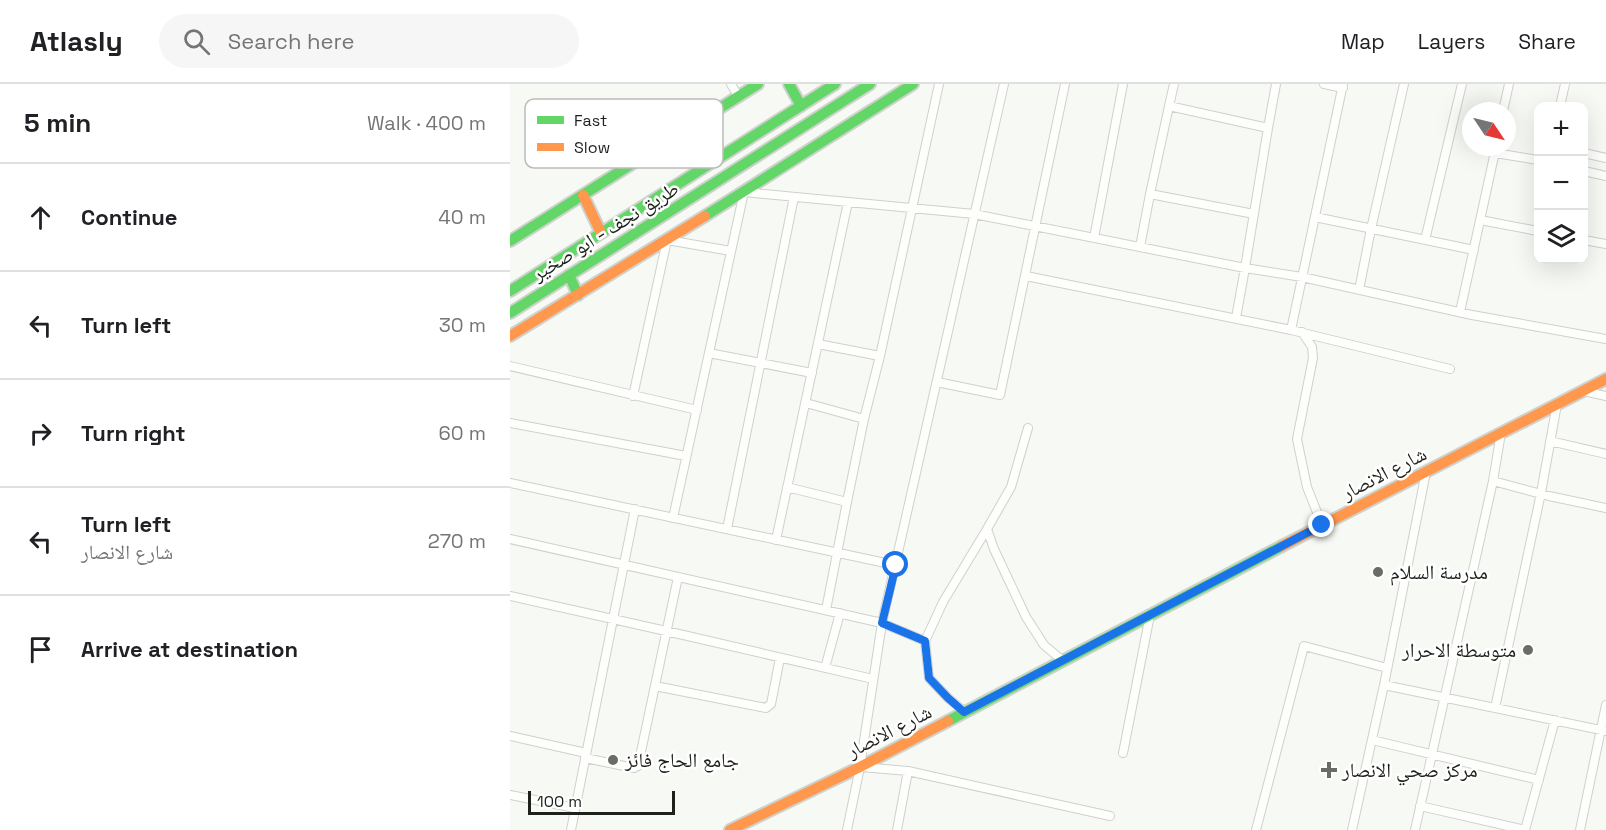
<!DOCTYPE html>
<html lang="en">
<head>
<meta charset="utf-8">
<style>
  :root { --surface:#fff; --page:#f6f6f6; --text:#202124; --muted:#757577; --line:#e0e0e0 }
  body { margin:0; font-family:"Space Grotesk","Noto Naskh Arabic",sans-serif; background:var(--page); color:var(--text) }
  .controls { position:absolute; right:18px; top:18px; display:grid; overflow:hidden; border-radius:12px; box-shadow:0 6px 24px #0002 }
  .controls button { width:54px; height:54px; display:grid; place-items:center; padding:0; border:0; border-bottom:2px solid var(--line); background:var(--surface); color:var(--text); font:30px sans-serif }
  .compass { position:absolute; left:952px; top:18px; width:54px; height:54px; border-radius:50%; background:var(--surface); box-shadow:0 6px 24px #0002; rotate:125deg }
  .scale { position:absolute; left:18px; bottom:15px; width:147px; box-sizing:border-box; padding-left:6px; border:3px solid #1e201b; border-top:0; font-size:16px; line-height:21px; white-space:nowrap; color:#1e201b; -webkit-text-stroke:4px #fff; paint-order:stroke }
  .stop { position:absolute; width:18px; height:18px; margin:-14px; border:4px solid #1a73e8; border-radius:50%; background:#fff }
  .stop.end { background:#1a73e8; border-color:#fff; box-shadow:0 2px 6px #0008 }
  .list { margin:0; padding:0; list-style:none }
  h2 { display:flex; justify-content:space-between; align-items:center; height:78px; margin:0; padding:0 24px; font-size:26px }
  h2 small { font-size:20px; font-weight:400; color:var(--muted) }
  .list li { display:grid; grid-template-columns:39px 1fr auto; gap:18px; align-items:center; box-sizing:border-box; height:108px; padding:0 24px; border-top:2px solid var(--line) }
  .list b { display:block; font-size:22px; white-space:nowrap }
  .list p { margin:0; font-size:20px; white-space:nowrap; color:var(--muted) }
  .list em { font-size:20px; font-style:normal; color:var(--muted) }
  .icon { flex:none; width:33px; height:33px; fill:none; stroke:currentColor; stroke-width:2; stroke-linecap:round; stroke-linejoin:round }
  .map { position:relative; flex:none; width:1096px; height:746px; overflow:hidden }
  header { display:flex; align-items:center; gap:36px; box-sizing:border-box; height:84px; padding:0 30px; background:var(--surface); border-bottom:2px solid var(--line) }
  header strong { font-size:28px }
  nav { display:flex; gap:33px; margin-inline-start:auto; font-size:21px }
  .search { width:420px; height:54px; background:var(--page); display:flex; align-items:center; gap:15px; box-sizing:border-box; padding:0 21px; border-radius:33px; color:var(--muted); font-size:22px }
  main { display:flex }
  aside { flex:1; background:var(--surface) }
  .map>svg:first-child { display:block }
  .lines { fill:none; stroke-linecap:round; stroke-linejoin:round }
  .street-casing { stroke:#ced1cc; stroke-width:10 }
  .fast-casing { stroke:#ced1cc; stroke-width:14 }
  .slow-casing { stroke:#ced1cc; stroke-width:14 }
  .street { stroke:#fefefd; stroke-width:8 }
  .fast { stroke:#63d668; stroke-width:10 }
  .slow { stroke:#ff974d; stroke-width:10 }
  .route { stroke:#1a73e8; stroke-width:8 }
  .poi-dot { fill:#6a6c67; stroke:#fff; stroke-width:2 }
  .labels { text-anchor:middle; stroke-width:5; stroke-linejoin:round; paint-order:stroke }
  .street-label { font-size:20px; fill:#1e201b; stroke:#fff }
  .poi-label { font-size:20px; fill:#1e201b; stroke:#fff; text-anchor:start }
  .key { fill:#fff; stroke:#bcbcbb; stroke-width:1.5 }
  .key-label { font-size:16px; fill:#1e201b }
</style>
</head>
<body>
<header>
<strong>Atlasly</strong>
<div class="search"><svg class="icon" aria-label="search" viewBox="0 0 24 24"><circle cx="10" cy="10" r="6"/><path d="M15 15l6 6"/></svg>Search here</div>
<nav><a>Map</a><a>Layers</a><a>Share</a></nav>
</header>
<main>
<aside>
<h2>5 min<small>Walk · 400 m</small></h2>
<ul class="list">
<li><svg class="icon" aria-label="ahead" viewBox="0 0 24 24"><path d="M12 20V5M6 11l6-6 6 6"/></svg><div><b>Continue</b></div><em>40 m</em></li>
<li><svg class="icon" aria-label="left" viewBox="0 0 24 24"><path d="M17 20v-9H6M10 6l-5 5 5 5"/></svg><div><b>Turn left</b></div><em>30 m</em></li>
<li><svg class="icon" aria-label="right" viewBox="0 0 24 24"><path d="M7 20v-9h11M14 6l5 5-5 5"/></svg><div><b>Turn right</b></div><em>60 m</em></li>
<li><svg class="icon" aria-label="left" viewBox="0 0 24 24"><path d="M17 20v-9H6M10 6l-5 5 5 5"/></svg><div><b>Turn left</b><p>شارع الانصار</p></div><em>270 m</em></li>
<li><svg class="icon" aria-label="arrive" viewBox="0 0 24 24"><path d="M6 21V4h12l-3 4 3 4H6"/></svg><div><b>Arrive at destination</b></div></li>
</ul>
</aside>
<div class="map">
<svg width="1096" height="746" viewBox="0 0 1096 746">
  <rect width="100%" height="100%" fill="#f7faf4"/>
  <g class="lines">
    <defs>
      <path id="street" d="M221 0 228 12
        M814 0 833 4
        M659 22 664 0
        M1050 22 1055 0
        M993 27 999 0
        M758 44 766 0
        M985 69 1028 76
        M1074 69 1096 74
        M1074 87 1096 92
        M805 133 964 166
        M970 136 1028 147
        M584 154 613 0
        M915 156 952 0
        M1074 156 1096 160
        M630 163 640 110
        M516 192 781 246 940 285
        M849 206 861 145 894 0
        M950 228 986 63
        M726 234 735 184 758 44 659 22 640 110 744 130
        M781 246 833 0
        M792 248 802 263 803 274 787 355 797 403 812 441
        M308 260 370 272
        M199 269 302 289
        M0 282 187 326
        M427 298 490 311 555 0
        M1074 307 1096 312
        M123 312 157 156 221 167
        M354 335 370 272 429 0
        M0 339 176 372
        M518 344 501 403 477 445 484 465 516 533 534 561 553 577
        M1040 357 1096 370
        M983 397 1039 412 1096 424
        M0 399 385 481
        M277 403 337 418 354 335 296 319
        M163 434 234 108 464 130 735 184 792 193 962 231 1096 255
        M217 445 284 113
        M0 455 372 539 415 557
        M266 456 338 118
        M0 512 156 547 363 595
        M316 526 337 418
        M315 584 330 529
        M874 601 1096 647
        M145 602 256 624 261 620 270 574
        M985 624 1031 409 1047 320
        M455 628 438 614 419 594 415 557 433 518 477 445
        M0 652 76 669
        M862 656 1029 696
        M613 669 640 531
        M75 674 124 684 128 682 168 493
        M351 683 398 687 600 732
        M0 711 65 724
        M910 722 1015 746
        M61 746 125 425
        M337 746 350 683 372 539 494 0
        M387 746 398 687
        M746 746 794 562 877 584
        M842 746 874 601 916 388
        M905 746 983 397 991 349
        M1015 746 1045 636
        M1070 746 1096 621"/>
      <path id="fast" d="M279 0 291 22
        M195 132 403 0
        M0 157 248 0
        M59 191 68 211
        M0 207 325 0
        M0 229 360 0
        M438 637 772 462"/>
      <path id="slow" d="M73 111 91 149
        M0 252 195 132
        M772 462 1096 295
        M220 746 350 683 438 637"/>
    </defs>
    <use href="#street" class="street-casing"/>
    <use href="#fast" class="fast-casing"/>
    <use href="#slow" class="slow-casing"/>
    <use href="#street" class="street"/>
    <use href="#fast" class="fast"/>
    <use href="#slow" class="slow"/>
  </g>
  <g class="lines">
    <path class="route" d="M386 481 372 539 415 557 419 594 438 614 454 628 812 441"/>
  </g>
  <g class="poi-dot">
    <circle cx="868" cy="488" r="6"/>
    <circle cx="1018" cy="566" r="6"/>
    <circle cx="103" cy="676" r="6"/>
    <path d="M816 677h6v6h6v6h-6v6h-6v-6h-6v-6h6z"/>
  </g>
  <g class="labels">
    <g class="street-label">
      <text transform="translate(95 147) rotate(-32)" y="7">طريق نجف - ابو صخير</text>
      <text transform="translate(874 389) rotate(-27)" y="7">شارع الانصار</text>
      <text transform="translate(379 647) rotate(-27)" y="7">شارع الانصار</text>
    </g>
    <g class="poi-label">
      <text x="880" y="495">مدرسة السلام</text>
      <text x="1006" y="573" text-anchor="end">متوسطة الاحرار</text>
      <text x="115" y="683">جامع الحاج فائز</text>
      <text x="832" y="693">مركز صحي الانصار</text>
    </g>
  </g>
  <rect x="15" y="15" width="198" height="69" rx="9" class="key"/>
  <rect x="27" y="32" width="27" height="8" fill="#63d668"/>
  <rect x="27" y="59" width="27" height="8" fill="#ff974d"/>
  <g class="key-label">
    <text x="64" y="42">Fast</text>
    <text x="64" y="69">Slow</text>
  </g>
</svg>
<div class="controls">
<button>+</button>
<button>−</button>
<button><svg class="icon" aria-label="layers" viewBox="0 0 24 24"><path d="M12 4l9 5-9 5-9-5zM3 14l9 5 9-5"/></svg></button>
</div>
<svg class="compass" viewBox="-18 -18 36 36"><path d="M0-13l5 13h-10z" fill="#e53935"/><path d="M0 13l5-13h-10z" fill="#757577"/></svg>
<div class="scale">100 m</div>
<div class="stop" style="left:386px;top:481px"></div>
<div class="stop end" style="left:812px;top:441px"></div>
</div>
</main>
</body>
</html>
